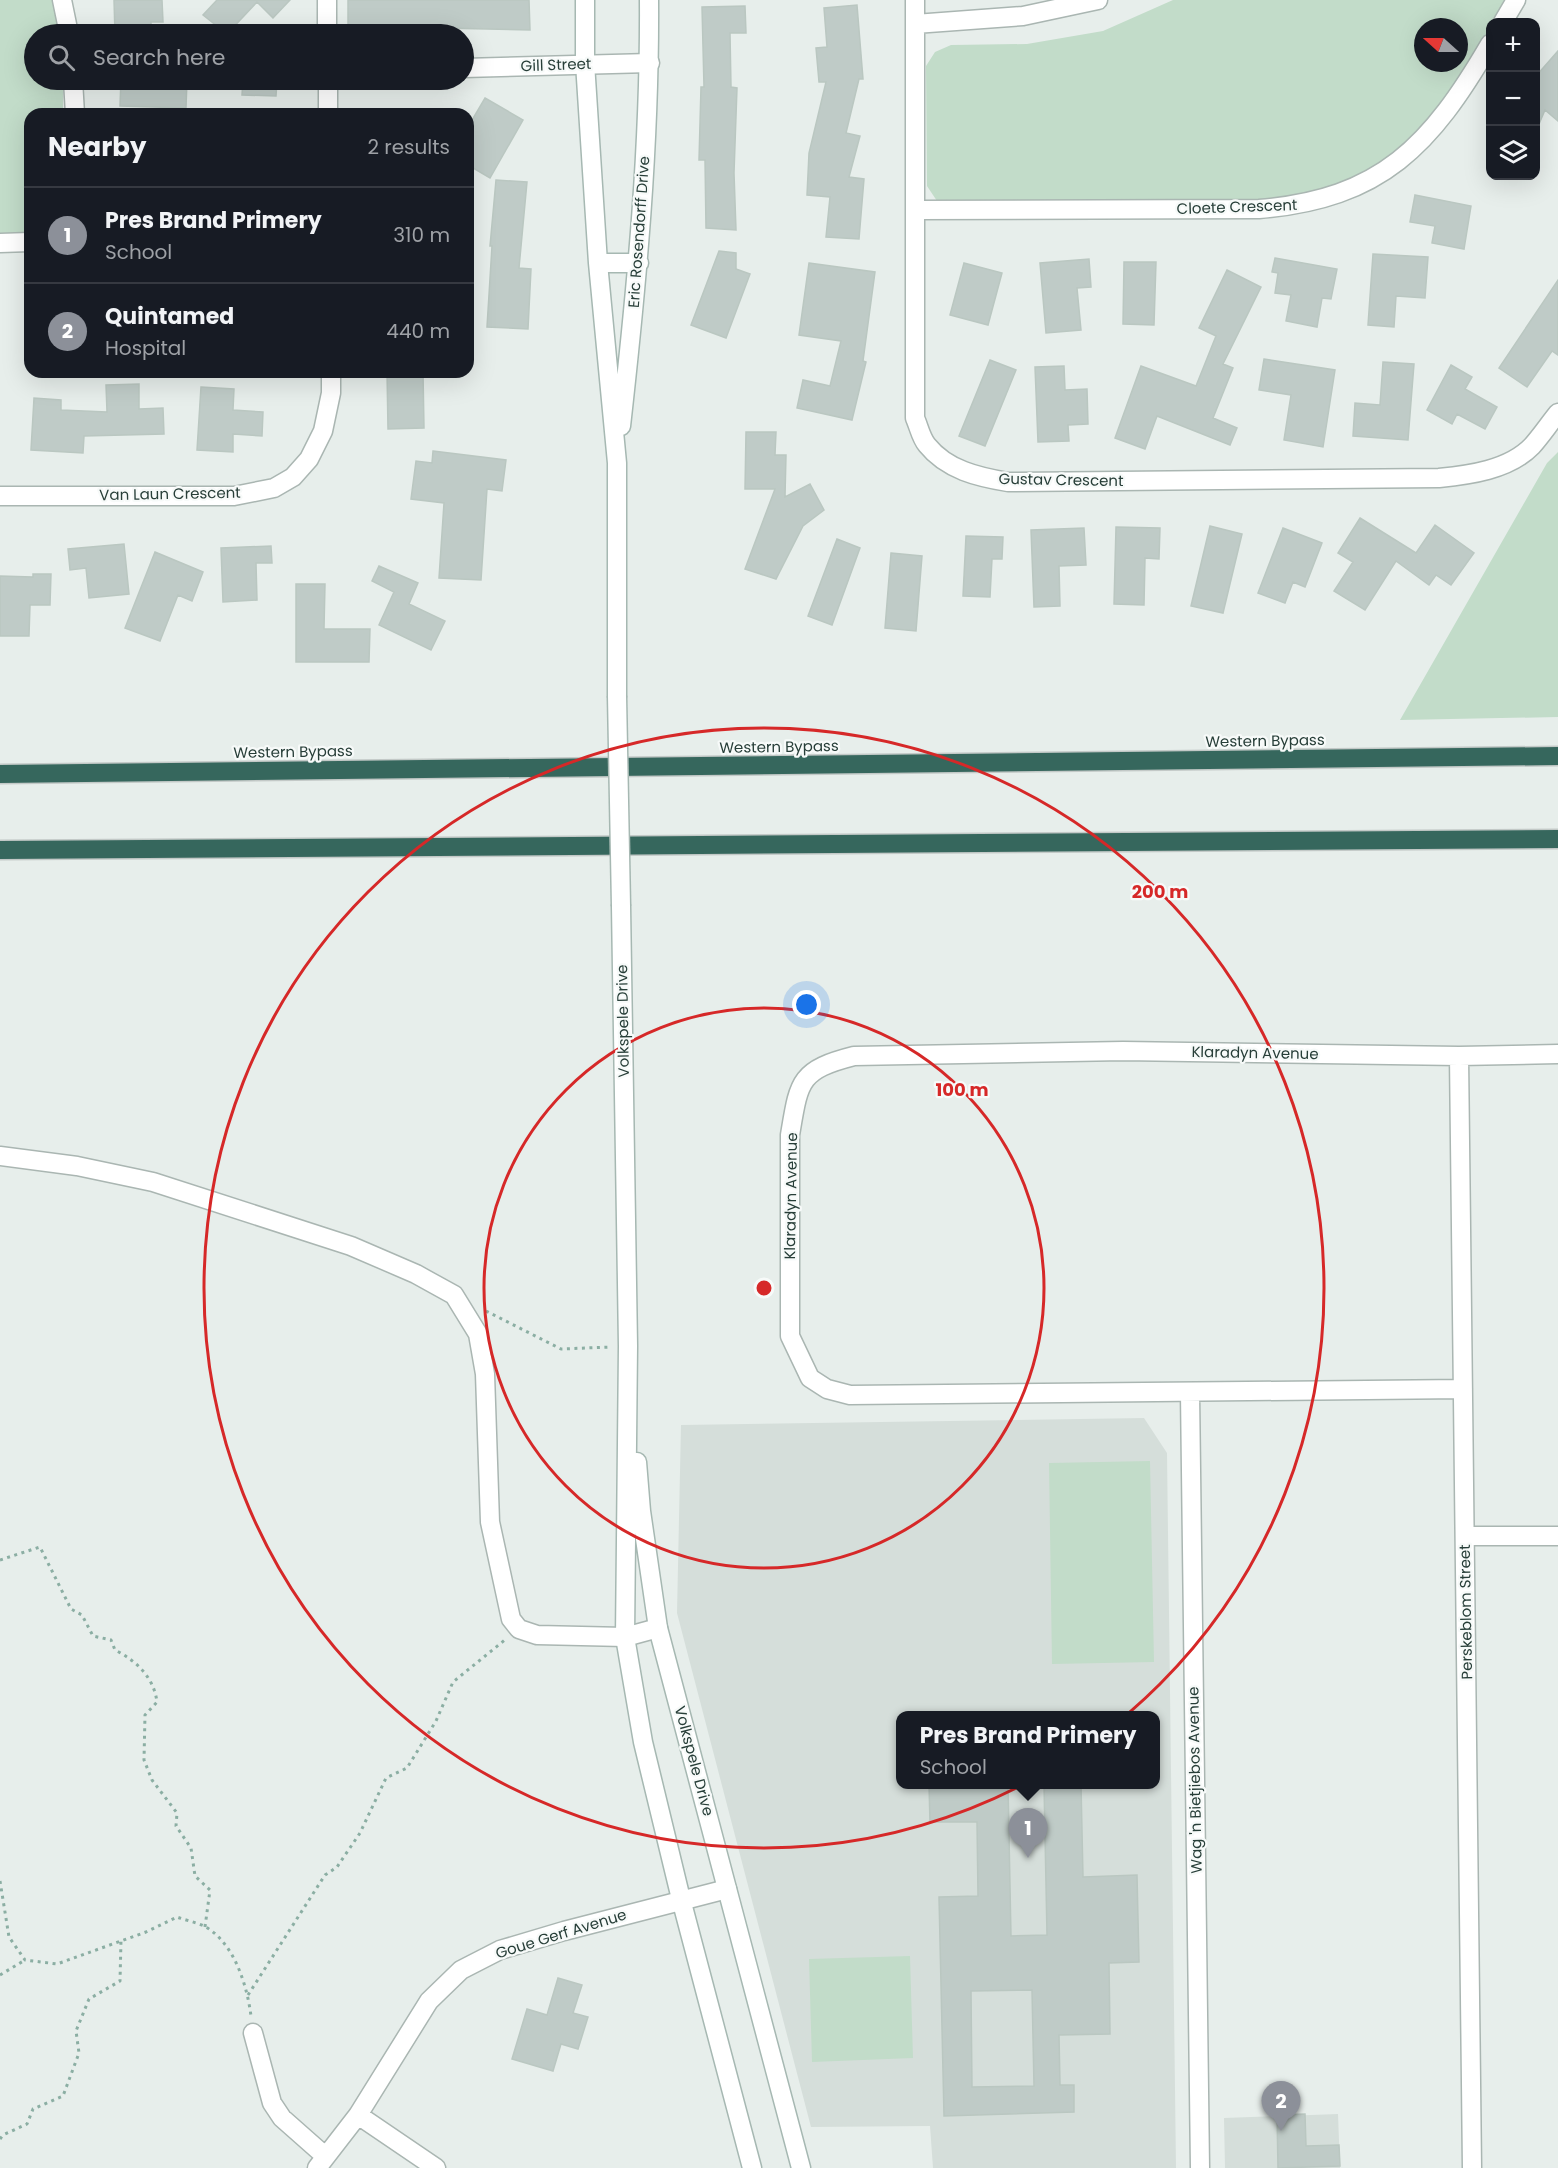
<!DOCTYPE html>
<html lang="en">
<head>
<meta charset="utf-8">
<style>
  :root { --surface:#171b24; --page:#242831; --text:#f1f3f6; --muted:#9ea1a6; --line:#363941; --accent:#8c9099 }
  body { margin:0; font-family:Poppins,sans-serif; background:var(--page); color:var(--text) }
  .controls { position:absolute; right:18px; top:18px; display:grid; overflow:hidden; border-radius:12px; box-shadow:0 6px 24px #0002 }
  .controls button { width:54px; height:54px; display:grid; place-items:center; padding:0; border:0; border-bottom:2px solid var(--line); background:var(--surface); color:var(--text); font:30px sans-serif }
  .compass { position:absolute; left:1414px; top:18px; width:54px; height:54px; border-radius:50%; background:var(--surface); box-shadow:0 6px 24px #0002; rotate:291deg }
  .you { position:absolute; left:807px; top:1005px; width:21px; height:21px; margin:-15px; border:4px solid #fff; border-radius:50%; background:#1a73e8; box-shadow:0 0 0 9px #1a73e833 }
  .badge { display:grid; place-items:center; width:39px; height:39px; border-radius:50%; background:var(--accent); color:#fff; font-size:20px; font-weight:700 }
  .pin { position:absolute; translate:-50% -50px; filter:drop-shadow(0 2px 3px #0008) }
  .pin::after { content:''; position:absolute; top:32px; width:21px; height:18px; background:inherit; clip-path:polygon(0 0,100% 0,50% 100%) }
  .popup { position:absolute; left:896px; top:1711px; width:264px; height:78px; box-sizing:border-box; display:grid; place-content:center; border-radius:12px; background:var(--surface); filter:drop-shadow(0 2px 4px #0005); font-size:20px; white-space:nowrap; color:var(--muted) }
  .popup b { font-size:22px; color:var(--text) }
  .popup::after { content:''; position:absolute; left:50%; top:100%; margin-left:-12px; border:12px solid transparent; border-top-color:var(--surface) }
  .list { margin:0; padding:0; list-style:none }
  h2 { display:flex; justify-content:space-between; align-items:center; height:78px; margin:0; padding:0 24px; font-size:26px }
  h2 small { font-size:20px; font-weight:400; color:var(--muted) }
  .list li { display:grid; grid-template-columns:39px 1fr auto; gap:18px; align-items:center; box-sizing:border-box; height:96px; padding:0 24px; border-top:2px solid var(--line) }
  .list b { display:block; font-size:22px; white-space:nowrap }
  .list p { margin:0; font-size:20px; white-space:nowrap; color:var(--muted) }
  .list em { font-size:20px; font-style:normal; color:var(--muted) }
  .icon { flex:none; width:33px; height:33px; fill:none; stroke:currentColor; stroke-width:2; stroke-linecap:round; stroke-linejoin:round }
  .map { position:relative; flex:none; width:1558px; height:2168px; overflow:hidden }
  .search { position:absolute; background:var(--surface); box-shadow:0 6px 24px #0002; left:24px; top:24px; width:450px; height:66px; display:flex; align-items:center; gap:15px; box-sizing:border-box; padding:0 21px; border-radius:33px; color:var(--muted); font-size:22px }
  .panel { position:absolute; background:var(--surface); box-shadow:0 6px 24px #0002; left:24px; top:108px; width:450px; height:270px; border-radius:18px }
  .map>svg:first-child { display:block }
  .built { fill:#d5deda; fill-rule:evenodd }
  .green { fill:#c2dcc9; fill-rule:evenodd }
  .building { fill:#bfcbc7; stroke:#bac7c1; stroke-width:1.5; fill-rule:evenodd }
  .lines { fill:none; stroke-linecap:round; stroke-linejoin:round }
  .street-casing { stroke:#aab6b2; stroke-width:21 }
  .secondary-casing { stroke:#a6b8b2; stroke-width:21 }
  .highway-casing { stroke:#c3c9c7; stroke-width:21 }
  .path { stroke:#8baea3; stroke-width:3; stroke-dasharray:3 4.5; stroke-linecap:butt }
  .street { stroke:#fff; stroke-width:18 }
  .secondary { stroke:#fff; stroke-width:18 }
  .highway { stroke:#36675d; stroke-width:18 }
  .secondary-bridge-casing { stroke:#a6b8b2; stroke-width:21; stroke-linecap:butt }
  .secondary-bridge { stroke:#fff; stroke-width:18 }
  .ring { fill:none; stroke:#d62828; stroke-width:3 }
  .labels { text-anchor:middle; stroke-width:4.5; stroke-linejoin:round; paint-order:stroke }
  .street-label { font-size:15px; fill:#273e38; stroke:#f7faf9 }
  .centre { fill:#d62828; stroke:#f7faf9; stroke-width:3 }
  .ring-label { font-size:18px; text-anchor:middle; font-weight:bold; fill:#d62828; stroke:#f7faf9; stroke-width:4.5; stroke-linejoin:round; paint-order:stroke }
</style>
</head>
<body>
<div class="map">
<svg width="1558" height="2168" viewBox="0 0 1558 2168">
  <rect width="100%" height="100%" fill="#e7eeeb"/>
  <path class="built" d="M1144 1418 1167 1453 1176 2168H933L930 2126 811 2127 677 1613 681 1425ZM900 1716H1156V1784H900Z
    M1338 2114 1340 2168H1225L1224 2118Z"/>
  <path class="green" d="M0 0H54L60 34H34V80H63V114H30V235H0Z
    M1173 0H1510L1497 22H1490V34L1461 84 1424 134 1344 190 1285 203 937 201 927 186 926 66 935 52 951 45 1027 44 1103 31ZM1423 27H1459V63H1423Z
    M1558 452V717L1400 720 1547 463Z
    M1150 1461 1154 1662 1052 1664 1049 1463Z
    M910 1956 913 2058 812 2062 809 1959Z"/>
  <path class="building" d="M114 0H162L163 22H151V34H115Z
    M217 0H290L273 18 257 2 227 34 203 15Z
    M348 0H529L530 30 348 26Z
    M857 5 863 79H859L846 133 860 136 849 177 864 179 859 239 826 237 830 197 807 195 809 153 826 82H819L816 48 827 47 824 8Z
    M745 6 746 33H730L731 87 737 88 734 173 736 230 706 228 705 160H699L701 87H704L702 7Z
    M1558 51V121L1545 110 1536 131V76Z
    M121 80H187L186 108 120 106Z
    M243 80H277L276 96 242 95Z
    M485 98 523 120 490 178 468 165V127Z
    M496 180 527 182 519 268 531 269 528 329 487 327 492 246H490Z
    M1415 195 1471 206 1464 249 1432 243 1435 226 1410 222Z
    M719 251 736 253V269L750 274 726 338 691 325Z
    M1373 254 1428 257 1425 298 1396 296 1394 327 1368 325Z
    M1275 258 1337 269 1331 299 1322 298 1317 327 1286 321 1291 295 1275 293 1278 273 1272 272Z
    M1089 259 1091 287 1077 288 1081 330 1046 333 1040 263Z
    M1124 262H1156L1154 325 1123 324Z
    M809 263 875 272 863 361 866 362 852 420 797 408 803 380 830 386 841 341 799 335Z
    M964 263 1002 273 988 325 950 315Z
    M1227 270 1261 287 1223 364 1233 368 1213 418 1237 428 1230 445 1157 416 1145 449 1115 438 1141 366 1196 386 1216 336 1199 328Z
    M1558 280V355L1552 351 1527 387 1499 368Z
    M1264 359 1335 370 1323 447 1284 440 1291 395 1259 390Z
    M990 360 1016 370 985 446 959 436Z
    M1383 362 1414 364 1408 440 1353 436 1355 403 1380 405Z
    M1451 365 1472 377 1465 389 1497 407 1485 429 1457 414 1452 424 1427 410Z
    M1064 366 1065 390 1087 389 1088 424 1068 425 1069 441 1038 442 1035 367Z
    M387 372H423L424 428 388 429Z
    M139 384V409L163 408 164 434 84 436 83 453 31 450 34 398 61 400V410L107 412 106 385Z
    M201 387 234 389 233 410 263 412 262 436 233 434V452L197 450Z
    M746 432H776L775 455H786L785 497 810 484 824 510 803 526 776 579 745 569 775 489H745Z
    M433 451 506 460 502 491 487 489 481 580 439 578 444 503 411 499 416 461 432 463Z
    M1360 518 1416 553 1435 525 1474 553 1451 585 1436 575 1429 585 1396 561 1365 610 1334 591 1353 562 1338 553Z
    M1210 526 1242 534 1223 613 1191 606Z
    M1116 527 1160 528 1159 559 1145 558 1144 605 1114 604Z
    M1084 528 1086 565 1059 566 1060 606 1034 607 1031 530Z
    M1283 528 1322 543 1305 587 1293 582 1285 603 1258 593Z
    M966 536 1003 537 1002 559H992L990 597 963 596Z
    M837 539 860 548 832 625 808 616Z
    M124 544 129 594 89 598 86 568 70 570 68 549Z
    M271 546 272 563H256L257 600 223 602 221 548Z
    M155 552 203 572 192 601 178 595 160 641 125 628Z
    M891 553 922 556 916 631 885 628Z
    M379 566 418 583 409 604 445 621 431 650 379 625 394 592 372 581Z
    M33 574H51L50 605H30L29 636H0V576L33 577Z
    M296 584H325L324 629H370L369 662H296Z
    M929 1785H1008L1011 1936 1047 1935 1044 1785H1081L1083 1877 1137 1875 1139 1962 1109 1963 1110 2034 1059 2035 1060 2085H1074V2112L944 2116 939 1897 978 1896 977 1822H930ZM1032 1990 1034 2086 972 2087 971 1991Z
    M558 1978 582 1985 573 2013 588 2017 578 2049 561 2044 553 2071 512 2059 527 2009 547 2015Z
    M1305 2114 1306 2146 1339 2145 1340 2166 1278 2168 1277 2115Z"/>
  <g class="lines">
    <defs>
      <path id="street" d="M62 0 69 34
        M327 0V34
        M915 0V418C919 427 921 438 927 445 947 470 978 477 1008 482L1439 478C1469 475 1509 470 1532 446 1541 436 1549 424 1558 413
        M1503 22 1516 0
        M915 24 1023 16 1098 0
        M464 68 650 63
        M73 80 75 114
        M328 80V114
        M915 210 1259 209C1382 199 1431 145 1490 44
        M0 243 30 242
        M0 496H234L274 488 293 477 309 459 323 431 331 393V372
        M1459 1056 1472 2168
        M0 1156 77 1166 153 1182 351 1246 416 1274 454 1295 478 1334 485 1374 490 1522 511 1619 519 1629 537 1635 625 1637 658 1628
        M1463 1389 850 1395 827 1389 810 1378 790 1336V1135C799 1081 799 1070 854 1056L1123 1051 1459 1056 1558 1054
        M1190 1393 1200 2168
        M1465 1536H1558
        M253 2033 272 2103 282 2118 325 2156
        M358 2115 436 2168
        M317 2168 358 2115 429 2001 461 1970 500 1950 564 1931 727 1889"/>
      <path id="secondary" d="M585 0V63L598 263 617 463V696
        M598 263H639
        M621 426C637 284 650 143 649 0
        M621 906 628 1346 625 1637 643 1742 681 1899 752 2168
        M637 1462 641 1511 658 1628 801 2168"/>
      <path id="highway" d="M0 774 1558 756
        M0 850 1558 839"/>
    </defs>
    <use href="#street" class="street-casing"/>
    <use href="#secondary" class="secondary-casing"/>
    <use href="#highway" class="highway-casing"/>
    <path class="path" d="M486 1311 561 1349 611 1347
      M0 1560 40 1547 71 1609 82 1615 93 1636 111 1640 115 1650C137 1661 154 1678 157 1702L145 1715 144 1760 152 1780 177 1813 176 1826 191 1848 195 1876 210 1890 205 1927
      M0 1881 9 1937 25 1960 57 1964 146 1932 177 1917C185 1920 195 1922 204 1926 234 1942 247 1985 251 2016
      M0 1975 25 1960
      M248 1995 325 1875 337 1867 360 1833 386 1778 407 1768 436 1721 453 1682 506 1639
      M0 2139 3 2135 27 2124 33 2109 63 2096 79 2053 76 2031 89 1999 120 1981 121 1940"/>
    <use href="#street" class="street"/>
    <use href="#secondary" class="secondary"/>
    <use href="#highway" class="highway"/>
    <defs>
      <path id="secondary-bridge" d="M617 696 621 906"/>
    </defs>
    <use href="#secondary-bridge" class="secondary-bridge-casing"/>
    <use href="#secondary-bridge" class="secondary-bridge"/>
  </g>
  <g class="ring">
    <circle cx="764" cy="1288" r="280"/>
    <circle cx="764" cy="1288" r="560"/>
  </g>
  <g class="labels">
    <g class="street-label">
      <text transform="translate(556 65) rotate(-2)" y="5">Gill Street</text>
      <text transform="translate(1237 207) rotate(-2)" y="5">Cloete Crescent</text>
      <text transform="translate(639 232) rotate(-86)" y="5">Eric Rosendorff Drive</text>
      <text transform="translate(1061 480) rotate(1)" y="5">Gustav Crescent</text>
      <text transform="translate(170 494) rotate(-1)" y="5">Van Laun Crescent</text>
      <text transform="translate(1265 741) rotate(-1)" y="5">Western Bypass</text>
      <text transform="translate(779 747) rotate(-1)" y="5">Western Bypass</text>
      <text transform="translate(293 752) rotate(-1)" y="5">Western Bypass</text>
      <text transform="translate(623 1021) rotate(-91)" y="5">Volkspele Drive</text>
      <text transform="translate(1255 1053) rotate(1)" y="5">Klaradyn Avenue</text>
      <text transform="translate(791 1196) rotate(-89)" y="5">Klaradyn Avenue</text>
      <text transform="translate(1466 1612) rotate(-91)" y="5">Perskeblom Street</text>
      <text transform="translate(694 1761) rotate(75)" y="5">Volkspele Drive</text>
      <text transform="translate(1195 1780) rotate(-91)" y="5">Wag 'n Bietjiebos Avenue</text>
      <text transform="translate(561 1934) rotate(-17)" y="5">Goue Gerf Avenue</text>
    </g>
  </g>
  <circle cx="764" cy="1288" r="9" class="centre"/>
  <g class="ring-label">
    <text x="1160" y="898">200 m</text>
    <text x="962" y="1096">100 m</text>
  </g>
</svg>
<div class="controls">
<button>+</button>
<button>−</button>
<button><svg class="icon" aria-label="layers" viewBox="0 0 24 24"><path d="M12 4l9 5-9 5-9-5zM3 14l9 5 9-5"/></svg></button>
</div>
<svg class="compass" viewBox="-18 -18 36 36"><path d="M0-13l5 13h-10z" fill="#e53935"/><path d="M0 13l5-13h-10z" fill="#9ea1a6"/></svg>
<div class="you"></div>
<div class="pin badge" style="left:1028px;top:1858px">1</div>
<div class="popup"><b>Pres Brand Primery</b>School</div>
<div class="pin badge" style="left:1281px;top:2131px">2</div>
<div class="search"><svg class="icon" aria-label="search" viewBox="0 0 24 24"><circle cx="10" cy="10" r="6"/><path d="M15 15l6 6"/></svg>Search here</div>
<section class="panel">
<h2>Nearby<small>2 results</small></h2>
<ul class="list">
<li><span class="badge">1</span><div><b>Pres Brand Primery</b><p>School</p></div><em>310 m</em></li>
<li><span class="badge">2</span><div><b>Quintamed</b><p>Hospital</p></div><em>440 m</em></li>
</ul>
</section>
</div>
</body>
</html>
